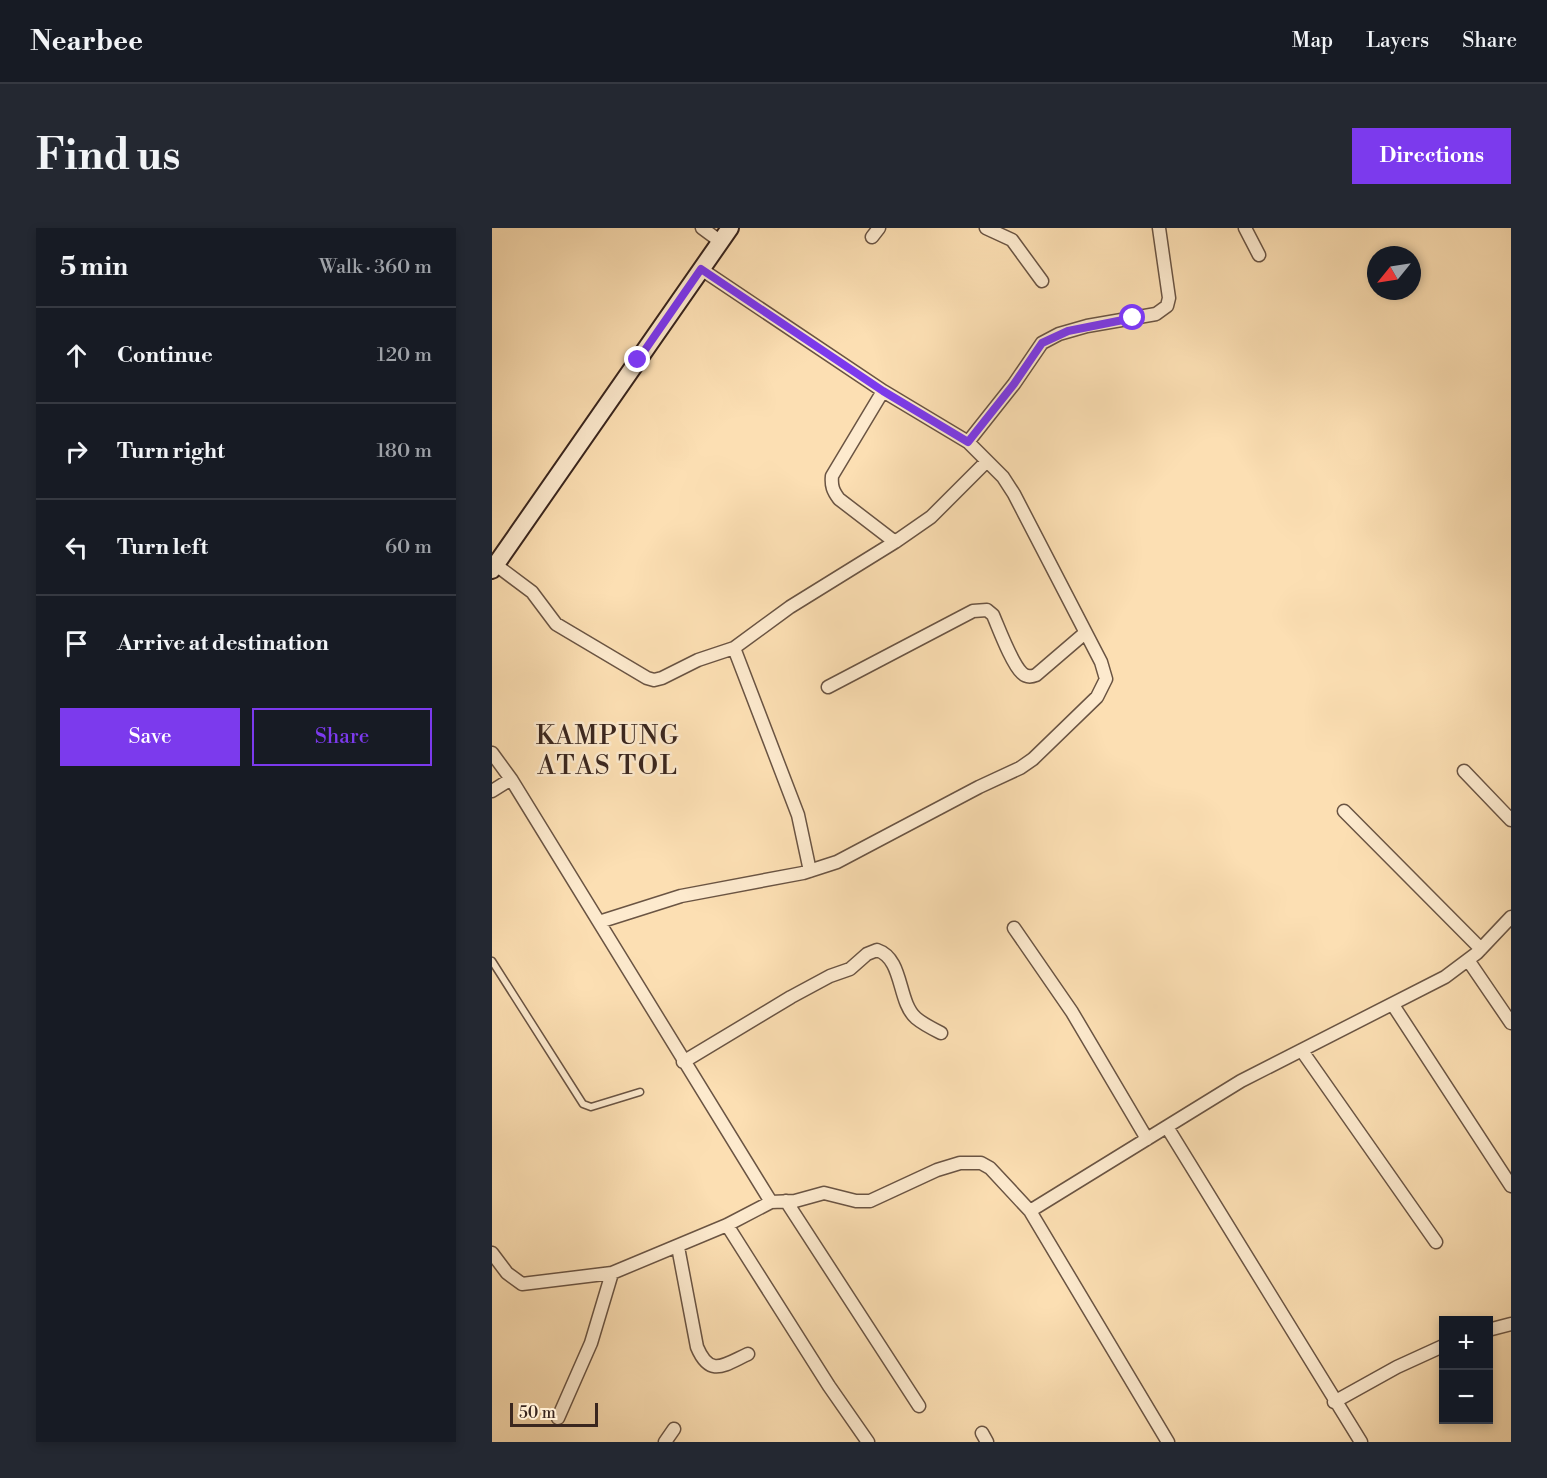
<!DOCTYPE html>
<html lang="en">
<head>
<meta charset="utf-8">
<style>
  :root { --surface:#171b24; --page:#242831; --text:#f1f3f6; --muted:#9ea1a6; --line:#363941; --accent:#7c3aed }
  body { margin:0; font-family:"Libre Bodoni",serif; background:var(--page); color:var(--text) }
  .controls { position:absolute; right:18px; bottom:18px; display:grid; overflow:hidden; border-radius:0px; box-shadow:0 3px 9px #0003 }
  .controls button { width:54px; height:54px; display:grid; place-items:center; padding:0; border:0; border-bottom:2px solid var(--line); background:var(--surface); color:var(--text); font:30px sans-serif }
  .compass { position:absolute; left:875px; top:18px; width:54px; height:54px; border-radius:50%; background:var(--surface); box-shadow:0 3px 9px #0003; rotate:240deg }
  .scale { position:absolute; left:18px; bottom:15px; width:88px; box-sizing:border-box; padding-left:6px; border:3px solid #3a261e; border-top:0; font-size:16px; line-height:21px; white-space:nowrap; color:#3a261e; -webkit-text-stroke:4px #fdeace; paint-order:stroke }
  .stop { position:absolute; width:18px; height:18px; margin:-14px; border:4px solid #7c3aed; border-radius:50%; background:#fff }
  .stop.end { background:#7c3aed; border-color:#fff; box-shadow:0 2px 6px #0008 }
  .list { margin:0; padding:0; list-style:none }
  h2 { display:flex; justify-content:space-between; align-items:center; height:78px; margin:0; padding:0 24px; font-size:26px }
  h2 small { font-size:20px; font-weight:400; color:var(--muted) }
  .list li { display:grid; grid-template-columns:39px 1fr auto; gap:18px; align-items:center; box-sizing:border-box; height:96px; padding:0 24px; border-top:2px solid var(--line) }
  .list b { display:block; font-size:22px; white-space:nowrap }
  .list em { font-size:20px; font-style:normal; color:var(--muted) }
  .actions { display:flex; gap:12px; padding:18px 24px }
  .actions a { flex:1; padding:14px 0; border:2px solid var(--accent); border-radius:0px; text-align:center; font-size:21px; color:var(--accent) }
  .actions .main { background:var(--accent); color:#fff }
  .icon { flex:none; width:33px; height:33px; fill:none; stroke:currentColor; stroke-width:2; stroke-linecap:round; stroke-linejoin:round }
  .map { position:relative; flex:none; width:1019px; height:1214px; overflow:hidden; border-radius:0px }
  header { display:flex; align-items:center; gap:36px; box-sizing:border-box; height:84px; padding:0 30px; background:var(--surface); border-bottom:2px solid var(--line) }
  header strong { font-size:28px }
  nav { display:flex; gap:33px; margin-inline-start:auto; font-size:21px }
  .intro { display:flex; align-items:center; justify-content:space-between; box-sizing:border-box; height:144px; padding:0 36px }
  h1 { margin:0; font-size:42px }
  .button { padding:15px 27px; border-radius:0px; background:var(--accent); color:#fff; font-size:21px; font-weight:700 }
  main { display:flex; gap:36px; padding:0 36px }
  aside { flex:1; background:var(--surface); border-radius:0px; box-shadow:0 3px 9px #0003 }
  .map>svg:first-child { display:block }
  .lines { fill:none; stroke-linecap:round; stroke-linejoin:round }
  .lane-casing { stroke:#6a5443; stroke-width:9 }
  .street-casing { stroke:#6a5443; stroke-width:15 }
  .secondary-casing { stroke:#3a261e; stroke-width:20 }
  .lane { stroke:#fdeace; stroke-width:6 }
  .street { stroke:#fdeace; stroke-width:12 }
  .secondary { stroke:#fdeace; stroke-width:16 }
  .route { stroke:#7c3aed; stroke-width:8 }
  .labels { text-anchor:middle; stroke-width:5; stroke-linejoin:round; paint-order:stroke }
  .neighbourhood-label { font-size:26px; letter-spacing:1.5px; fill:#3a261e; stroke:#fdeace }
</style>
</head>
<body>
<header>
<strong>Nearbee</strong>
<nav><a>Map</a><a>Layers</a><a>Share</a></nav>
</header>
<div class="intro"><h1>Find us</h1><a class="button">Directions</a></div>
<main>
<aside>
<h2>5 min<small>Walk · 360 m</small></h2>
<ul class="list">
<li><svg class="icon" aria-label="ahead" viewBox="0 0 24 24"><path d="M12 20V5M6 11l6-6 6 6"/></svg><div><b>Continue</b></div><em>120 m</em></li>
<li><svg class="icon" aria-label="right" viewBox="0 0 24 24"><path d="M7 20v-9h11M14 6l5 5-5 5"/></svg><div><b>Turn right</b></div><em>180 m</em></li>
<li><svg class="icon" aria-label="left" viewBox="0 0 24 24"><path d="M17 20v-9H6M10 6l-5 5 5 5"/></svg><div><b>Turn left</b></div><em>60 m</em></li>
<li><svg class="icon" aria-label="arrive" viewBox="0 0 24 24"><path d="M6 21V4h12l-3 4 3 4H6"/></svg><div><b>Arrive at destination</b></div></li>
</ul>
<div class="actions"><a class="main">Save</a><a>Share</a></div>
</aside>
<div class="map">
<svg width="1019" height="1214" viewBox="0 0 1019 1214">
  <rect width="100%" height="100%" fill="#fcdfb3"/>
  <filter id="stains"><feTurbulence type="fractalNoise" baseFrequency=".00333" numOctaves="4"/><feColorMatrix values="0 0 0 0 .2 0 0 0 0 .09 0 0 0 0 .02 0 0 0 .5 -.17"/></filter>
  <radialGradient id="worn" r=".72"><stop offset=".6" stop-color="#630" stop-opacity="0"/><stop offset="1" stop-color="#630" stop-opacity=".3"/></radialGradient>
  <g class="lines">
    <defs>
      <path id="lane" d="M0 733 91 876 99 879 148 864"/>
      <path id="street" d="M210 0 229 14
        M494 0 520 12 550 53
        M753 0 767 27
        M380 9 387 0
        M209 41 391 163 476 214 522 156 550 115 567 106 595 98 664 86 675 78 677 70 667 0
        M391 163 340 248C339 258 341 263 347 271L403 314
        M4 337 40 364 64 396 155 450 162 452 170 450 206 432 242 420 298 379 403 314 439 289 495 233
        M242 420 306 587 318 643
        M336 459 481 383 495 382 501 387C507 401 520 436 530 445 534 449 539 449 544 447L593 405
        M0 525 19 551 279 974
        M972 543 1019 592
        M0 563 19 551
        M852 583 989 721
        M107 694 189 668 311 645 345 634 487 559 528 540 541 531 605 469 614 451 609 434 522 266 511 249 476 214
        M522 700 580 784 655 911
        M976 732 1019 795
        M901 777 1019 958
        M810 823 944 1014
        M191 834 299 769 338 748 358 741 375 726 385 722C412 731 405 773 424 790 431 796 441 801 449 805
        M675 899 869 1214
        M294 973 427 1178
        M538 983 676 1214
        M235 997 337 1158 376 1214
        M186 1019 205 1119C218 1150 232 1137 256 1126
        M0 1025 15 1045 30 1056 120 1045 235 997 279 974 303 973 332 965 364 973H378L445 942 468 935H489L498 940 538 983 749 853 953 749 985 725 1019 689
        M996 1102 1019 1096
        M842 1174 905 1139 951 1118
        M66 1190 99 1115 120 1045
        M490 1205 495 1214
        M173 1214 182 1201"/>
      <path id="secondary" d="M0 342 238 0"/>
    </defs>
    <use href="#lane" class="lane-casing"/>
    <use href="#street" class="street-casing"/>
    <use href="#secondary" class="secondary-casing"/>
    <use href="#lane" class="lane"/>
    <use href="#street" class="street"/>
    <use href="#secondary" class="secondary"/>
  </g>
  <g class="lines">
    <path class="route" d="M146 132 209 41 391 163 476 214 522 156 550 115 576 103 641 90"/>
  </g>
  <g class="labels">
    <g class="neighbourhood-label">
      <text x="116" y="516">KAMPUNG<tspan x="116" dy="30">ATAS TOL</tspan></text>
    </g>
  </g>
  <rect width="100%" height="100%" filter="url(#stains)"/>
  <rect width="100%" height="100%" fill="url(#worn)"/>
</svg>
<div class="controls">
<button>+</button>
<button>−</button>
</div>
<svg class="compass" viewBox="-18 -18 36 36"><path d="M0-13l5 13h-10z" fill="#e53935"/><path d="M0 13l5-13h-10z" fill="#9ea1a6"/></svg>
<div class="scale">50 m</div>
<div class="stop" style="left:641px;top:90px"></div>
<div class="stop end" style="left:146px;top:132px"></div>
</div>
</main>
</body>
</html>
